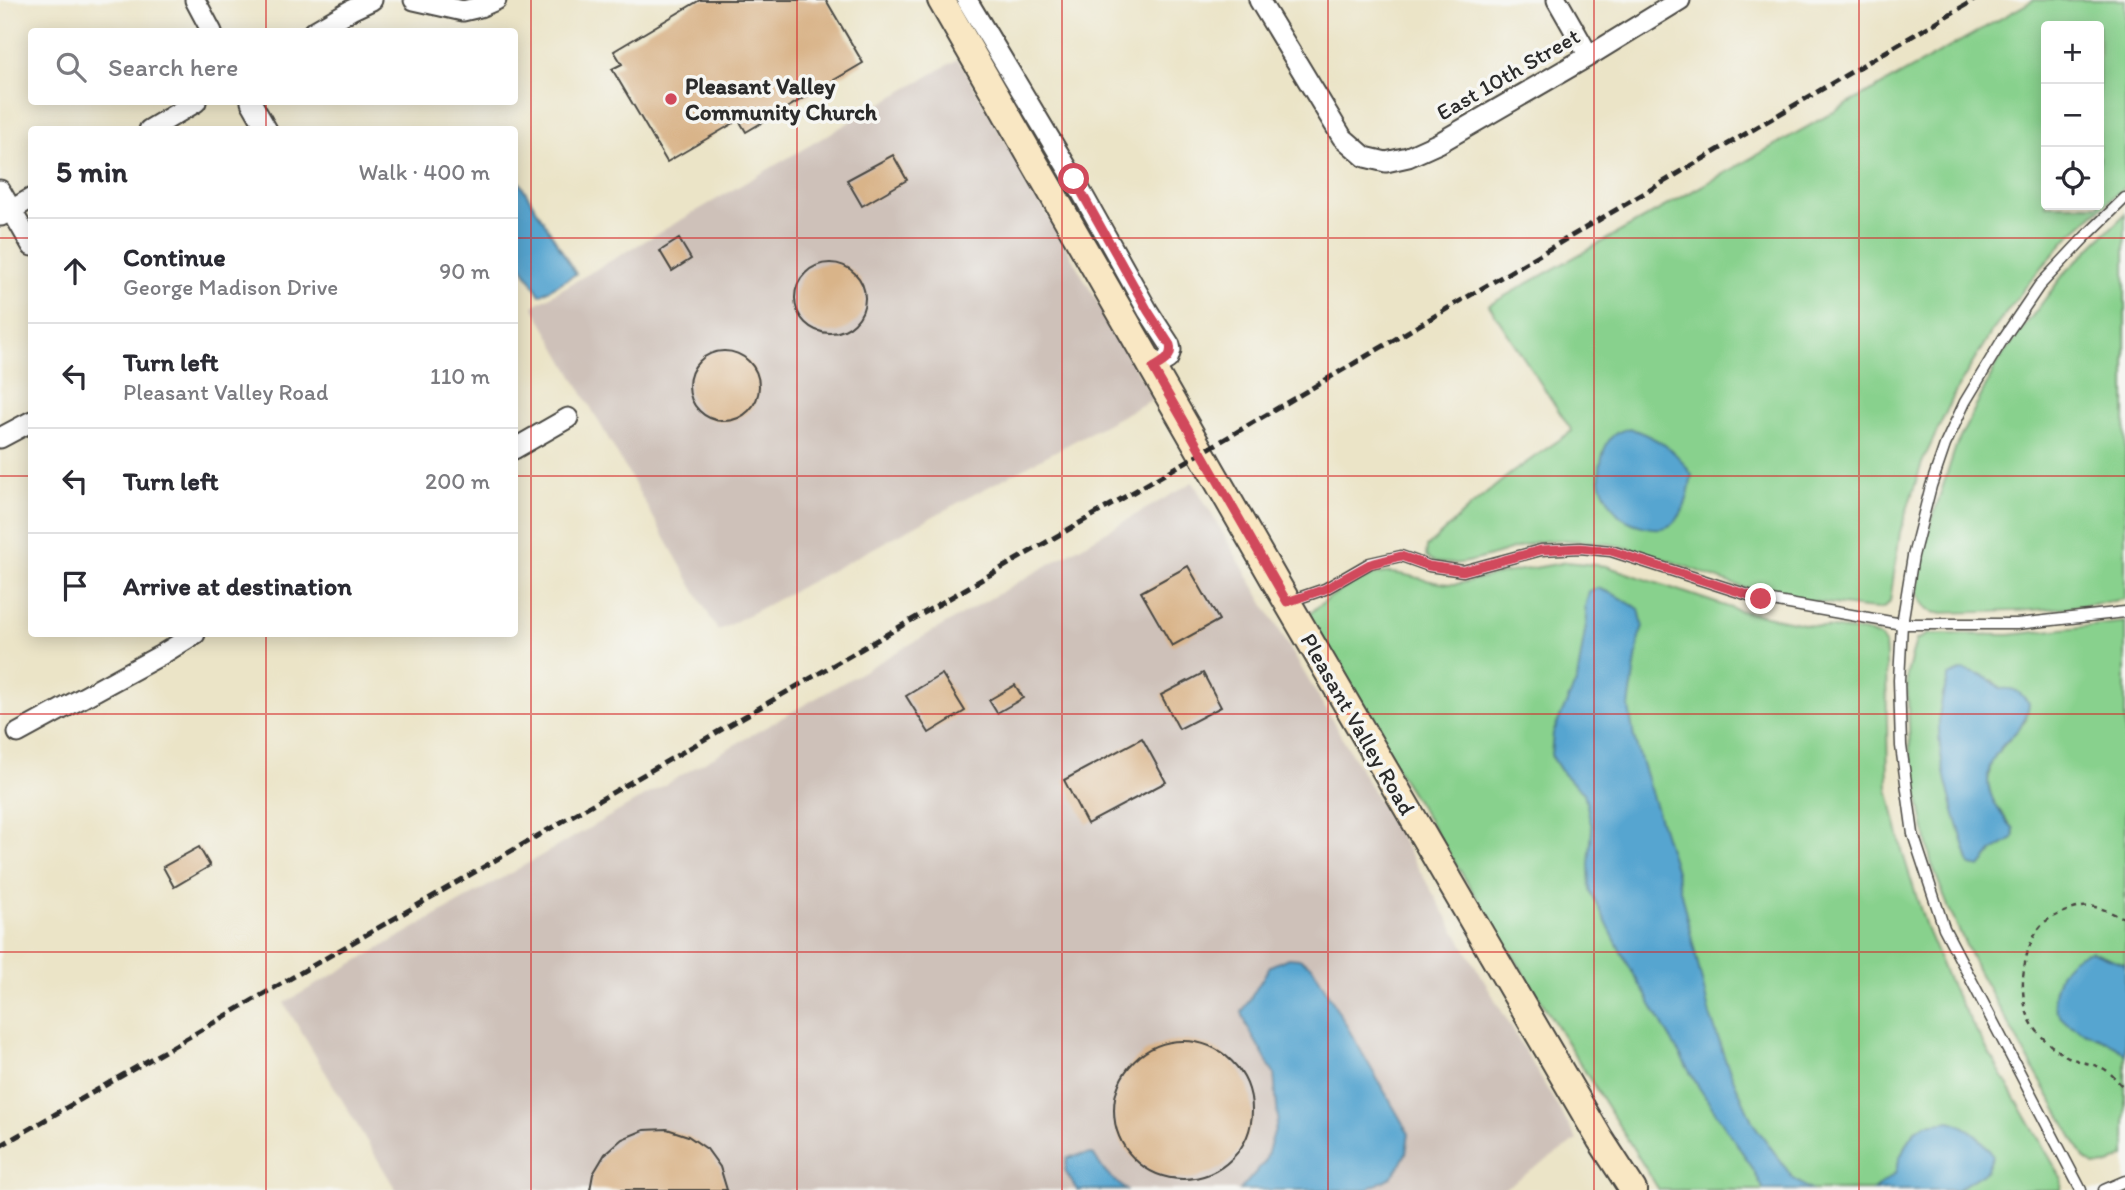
<!DOCTYPE html>
<html lang="en">
<head>
<meta charset="utf-8">
<style>
  :root { --surface:#fff; --page:#f2f2f3; --text:#2b2b33; --muted:#7c7c81; --line:#e1e1e2 }
  body { margin:0; font-family:Itim,sans-serif; background:var(--page); color:var(--text) }
  .controls { position:absolute; right:21px; top:21px; display:grid; overflow:hidden; border-radius:7px; box-shadow:0 4px 18px #0003 }
  .controls button { width:63px; height:63px; display:grid; place-items:center; padding:0; border:0; border-bottom:2px solid var(--line); background:var(--surface); color:var(--text); font:35px sans-serif }
  .stop { position:absolute; width:21px; height:21px; margin:-16px; border:5px solid #d1495b; border-radius:50%; background:#fff }
  .stop.end { background:#d1495b; border-color:#fff; box-shadow:0 2px 7px #0008 }
  .list { margin:0; padding:0; list-style:none }
  h2 { display:flex; justify-content:space-between; align-items:center; height:91px; margin:0; padding:0 28px; font-size:30px }
  h2 small { font-size:23px; font-weight:400; color:var(--muted) }
  .list li { display:grid; grid-template-columns:46px 1fr auto; gap:21px; align-items:center; box-sizing:border-box; height:105px; padding:0 28px; border-top:2px solid var(--line) }
  .list b { display:block; font-size:26px; white-space:nowrap }
  .list p { margin:0; font-size:23px; white-space:nowrap; color:var(--muted) }
  .list em { font-size:23px; font-style:normal; color:var(--muted) }
  .icon { flex:none; width:38px; height:38px; fill:none; stroke:currentColor; stroke-width:2; stroke-linecap:round; stroke-linejoin:round }
  .map { position:relative; flex:none; width:2125px; height:1190px; overflow:hidden }
  .search { position:absolute; background:var(--surface); box-shadow:0 4px 18px #0003; left:28px; top:28px; width:490px; height:77px; display:flex; align-items:center; gap:18px; box-sizing:border-box; padding:0 24px; border-radius:7px; color:var(--muted); font-size:26px }
  .panel { position:absolute; background:var(--surface); box-shadow:0 4px 18px #0003; left:28px; top:126px; width:490px; height:511px; border-radius:7px }
  .map>svg:first-child { display:block }
  .industrial { fill:#cec1b9 }
  .green { fill:#88d18d; stroke:#5a7e5c; stroke-width:2; fill-rule:evenodd }
  .water { fill:#57a5d0; stroke:#41687e; stroke-width:2 }
  .building { fill:#d9b489 }
  .lines { fill:none; stroke-linecap:round; stroke-linejoin:round }
  .lane-casing { stroke:#484742; stroke-width:13 }
  .street-casing { stroke:#484742; stroke-width:23 }
  .secondary-casing { stroke:#484742; stroke-width:30 }
  .path { stroke:#484742; stroke-width:2.5; stroke-dasharray:5 5; stroke-linecap:butt }
  .lane { stroke:#fff; stroke-width:10 }
  .street { stroke:#fff; stroke-width:19 }
  .secondary { stroke:#f9e7c3; stroke-width:26 }
  .rail { stroke:#2b2b2b; stroke-width:5; stroke-dasharray:10 5; stroke-linecap:butt }
  .route { stroke:#d1495b; stroke-width:9 }
  .grid { fill:none; stroke:#d62828; stroke-width:2; stroke-opacity:0.55 }
  .poi-dot { fill:#d1495b; stroke:#f6f6f2; stroke-width:2.5 }
  .labels { text-anchor:middle; stroke-width:7; stroke-linejoin:round; paint-order:stroke }
  .street-label { font-size:23px; fill:#2b2b2b; stroke:#f6f6f2 }
  .poi-label { font-size:23px; font-weight:bold; fill:#2b2b2b; stroke:#f6f6f2; text-anchor:start }
</style>
</head>
<body>
<div class="map">
<svg width="2125" height="1190" viewBox="0 0 2125 1190">
  <rect width="100%" height="100%" fill="#f6f6f2"/>
  <filter id="ink" filterUnits="userSpaceOnUse"><feTurbulence type="fractalNoise" baseFrequency=".0143" numOctaves="2"/><feDisplacementMap in="SourceGraphic" scale="14" xChannelSelector="R" yChannelSelector="G"/><feConvolveMatrix kernelMatrix="1 2 1 2 8 2 1 2 1" color-interpolation-filters="sRGB"/></filter>
  <filter id="wash" filterUnits="userSpaceOnUse"><feTurbulence type="fractalNoise" baseFrequency=".00686" numOctaves="4" result="noise"/><feDisplacementMap in="SourceGraphic" scale="28" xChannelSelector="R" yChannelSelector="G"/><feGaussianBlur stdDeviation="1.57" result="paint"/><feColorMatrix in="noise" values="0 0 0 0 0 0 0 0 0 0 0 0 0 0 0 0 0 1.4 0 .05"/><feComposite in="paint" operator="in"/></filter>
  <g filter="url(#wash)">
    <rect width="100%" height="100%" fill="#ebe4c7"/>
    <path class="industrial" d="M958 59 1153 399 718 631 533 306Z
      M1193 482 1577 1140 1502 1190H396L284 1003Z"/>
    <path class="green" d="M2034 0H2125V187L2070 235 2030 281 1991 333 1957 389 1922 463 1900 532 1890 601 1885 607 1879 609 1864 608C1821 602 1775 598 1733 584 1684 567 1634 543 1580 541 1566 540 1552 540 1538 542 1510 547 1449 578 1426 556L1427 547 1469 508 1510 474 1572 431 1489 305ZM2046 26H2099V205H2046Z
      M2125 214V599C2062 611 1999 612 1936 613L1928 610 1921 601 1917 591 1929 529 1956 446 1999 360 2064 274Z
      M1566 562 1606 566 1737 610 1808 625 1871 633 1881 638 1885 644 1886 656 1888 788 1903 854 1927 930 1951 987 2062 1179 2061 1190H1659L1308 627 1306 619C1320 600 1369 570 1393 573 1415 575 1434 585 1456 584 1465 583 1473 580 1482 578 1510 571 1538 568 1566 562Z
      M2125 622V964L2091 951 2096 1037 2114 1044 2125 1054V1156L2108 1165 2095 1166 2085 1159 1978 971 1949 909 1931 862 1910 753 1907 674 1916 640 1929 634 2009 635ZM1992 680 2001 689 2029 703 2026 720 1991 760 1988 782 1992 801 2014 829 2013 839 1993 851 1980 866 1970 865C1954 807 1934 756 1943 694Z"/>
    <path class="water" d="M514 173 576 274 540 295 515 255Z
      M1630 428C1660 440 1674 447 1692 475 1689 491 1686 514 1672 524 1659 534 1627 524 1617 513 1612 506 1603 492 1601 484 1597 471 1603 442 1615 434 1619 431 1625 430 1630 428Z
      M1597 588 1613 594 1639 609 1643 626 1639 638 1629 707 1634 738 1675 868 1710 1015 1726 1062 1753 1123 1793 1178 1810 1190H1764L1750 1164 1696 1083 1621 952 1590 890 1589 865 1592 828 1584 793 1563 774 1551 755 1553 733 1577 680 1587 619 1585 607 1589 591Z
      M1963 670C1979 674 1989 677 2001 689 2016 687 2020 693 2029 703 2027 722 2018 730 2005 743 1975 774 1989 802 2014 829L2013 839 1993 851 1980 867 1970 865C1957 818 1937 769 1939 719 1940 705 1944 690 1949 676Z
      M2091 951 2125 964V1054C2121 1050 2117 1046 2112 1044 2092 1032 2055 1029 2054 999 2053 994 2056 987 2057 983 2061 965 2075 955 2091 951Z
      M1288 958 1299 959 1312 966 1409 1134 1406 1153 1399 1167 1391 1177 1366 1190H1240L1265 1162 1278 1119 1274 1074 1247 1026 1242 1012 1270 966Z
      M1951 1121C1972 1129 1981 1137 1993 1156L1986 1171 1956 1190H1873L1895 1173 1900 1157 1915 1130 1926 1124Z
      M1093 1154 1105 1172 1126 1190H1077L1065 1171 1067 1158 1078 1155Z"/>
    <g id="blocks">
      <path class="building" d="M700 0H826L863 63 746 132 739 120 667 162 612 69 622 64 614 51Z
        M893 155 907 180 862 206 847 180Z
        M679 239 691 259 672 271 660 251Z
        M795 298a35 35 0 1 1 70 0a35 35 0 1 1-70 0Z
        M689 386a35 35 0 1 1 70 0a35 35 0 1 1-70 0Z
        M1188 566 1219 620 1172 646 1141 592Z
        M1203 673 1221 707 1179 729 1161 695Z
        M942 674 965 711 929 733 906 696Z
        M1015 685 1023 698 997 713 989 700Z
        M1142 738 1166 782 1087 824 1064 780Z
        M199 847 210 866 174 887 163 867Z
        M1114 1110a69 69 0 1 1 138 0a69 69 0 1 1-138 0Z
        M667 1129 688 1136 707 1149 720 1167 727 1190H590L593 1174 605 1154 622 1139 644 1130Z"/>
    </g>
  </g>
  <g filter="url(#ink)">
    <use href="#blocks" fill-opacity="0" stroke="#484742" stroke-width="2"/>
    <g class="lines">
      <defs>
        <path id="lane" d="M1287 602 1325 589 1370 563 1401 556 1429 566 1463 571 1541 550 1580 548 1611 551 1761 599 1902 624H2017L2125 612
          M2081 1190 1944 928 1913 834 1901 746 1899 680 1902 624 1913 556 1931 486 1945 445 1965 402 2003 339 2039 286 2085 237 2125 198
          M2104 1190 2125 1181"/>
        <path id="street" d="M195 0 212 32
          M414 0 463 11 480 7 496 0
          M967 0 1074 179 1148 311 1170 345 1171 350 1168 359 1153 368
          M1259 0 1342 137 1365 157 1386 162 1408 157 1439 143 1589 56 1680 0
          M1557 0 1589 56
          M313 32 351 10 372 0
          M251 102 267 130
          M149 130 196 102
          M0 190 32 246
          M1 216 32 198
          M0 438 32 421
          M514 449 568 418
          M18 733 161 655 195 634"/>
        <path id="secondary" d="M941 0 1275 581 1600 1139 1633 1190"/>
      </defs>
      <use href="#lane" class="lane-casing"/>
      <use href="#street" class="street-casing"/>
      <use href="#secondary" class="secondary-casing"/>
      <path class="path" d="M2125 918C2115 915 2105 909 2095 907 2085 905 2073 909 2064 912 2056 916 2046 919 2041 926 2021 950 2016 1001 2034 1027 2044 1041 2060 1055 2076 1060 2086 1064 2096 1064 2106 1070 2113 1075 2119 1083 2125 1089"/>
      <use href="#lane" class="lane"/>
      <use href="#street" class="street"/>
      <use href="#secondary" class="secondary"/>
      <path class="rail" d="M0 1146 1201 453 1974 0"/>
    </g>
  </g>
  <g class="lines" filter="url(#ink)">
    <path class="route" d="M1074 179 1148 311 1170 345C1173 358 1163 362 1153 368L1287 602 1325 589 1370 564 1401 556 1429 566 1463 571 1541 550 1580 548 1611 551 1761 599"/>
  </g>
  <path class="grid" d="M266 0V32M531 0V1190M797 0V1190M1062 0V1190M1328 0V1190M1594 0V1190M1859 0V1190M266 102V130M0 238H32M514 238H2125M0 476H32M514 476H2125M266 634V1190M0 714H2125M0 952H2125"/>
  <circle class="poi-dot" cx="671" cy="99" r="7"/>
  <g class="labels">
    <g class="street-label">
      <text transform="translate(1508 74) rotate(-30)" y="8">East 10th Street</text>
      <text transform="translate(1358 724) rotate(60)" y="8">Pleasant Valley Road</text>
    </g>
    <g class="poi-label">
      <text x="685" y="94">Pleasant Valley<tspan x="685" dy="26">Community Church</tspan></text>
    </g>
  </g>
</svg>
<div class="controls">
<button>+</button>
<button>−</button>
<button><svg class="icon" aria-label="locate" viewBox="0 0 24 24"><circle cx="12" cy="12" r="6"/><path d="M12 2v4M12 18v4M2 12h4M18 12h4"/></svg></button>
</div>
<div class="stop" style="left:1074px;top:179px"></div>
<div class="stop end" style="left:1761px;top:599px"></div>
<div class="search"><svg class="icon" aria-label="search" viewBox="0 0 24 24"><circle cx="10" cy="10" r="6"/><path d="M15 15l6 6"/></svg>Search here</div>
<section class="panel">
<h2>5 min<small>Walk · 400 m</small></h2>
<ul class="list">
<li><svg class="icon" aria-label="ahead" viewBox="0 0 24 24"><path d="M12 20V5M6 11l6-6 6 6"/></svg><div><b>Continue</b><p>George Madison Drive</p></div><em>90 m</em></li>
<li><svg class="icon" aria-label="left" viewBox="0 0 24 24"><path d="M17 20v-9H6M10 6l-5 5 5 5"/></svg><div><b>Turn left</b><p>Pleasant Valley Road</p></div><em>110 m</em></li>
<li><svg class="icon" aria-label="left" viewBox="0 0 24 24"><path d="M17 20v-9H6M10 6l-5 5 5 5"/></svg><div><b>Turn left</b></div><em>200 m</em></li>
<li><svg class="icon" aria-label="arrive" viewBox="0 0 24 24"><path d="M6 21V4h12l-3 4 3 4H6"/></svg><div><b>Arrive at destination</b></div></li>
</ul>
</section>
</div>
</body>
</html>
